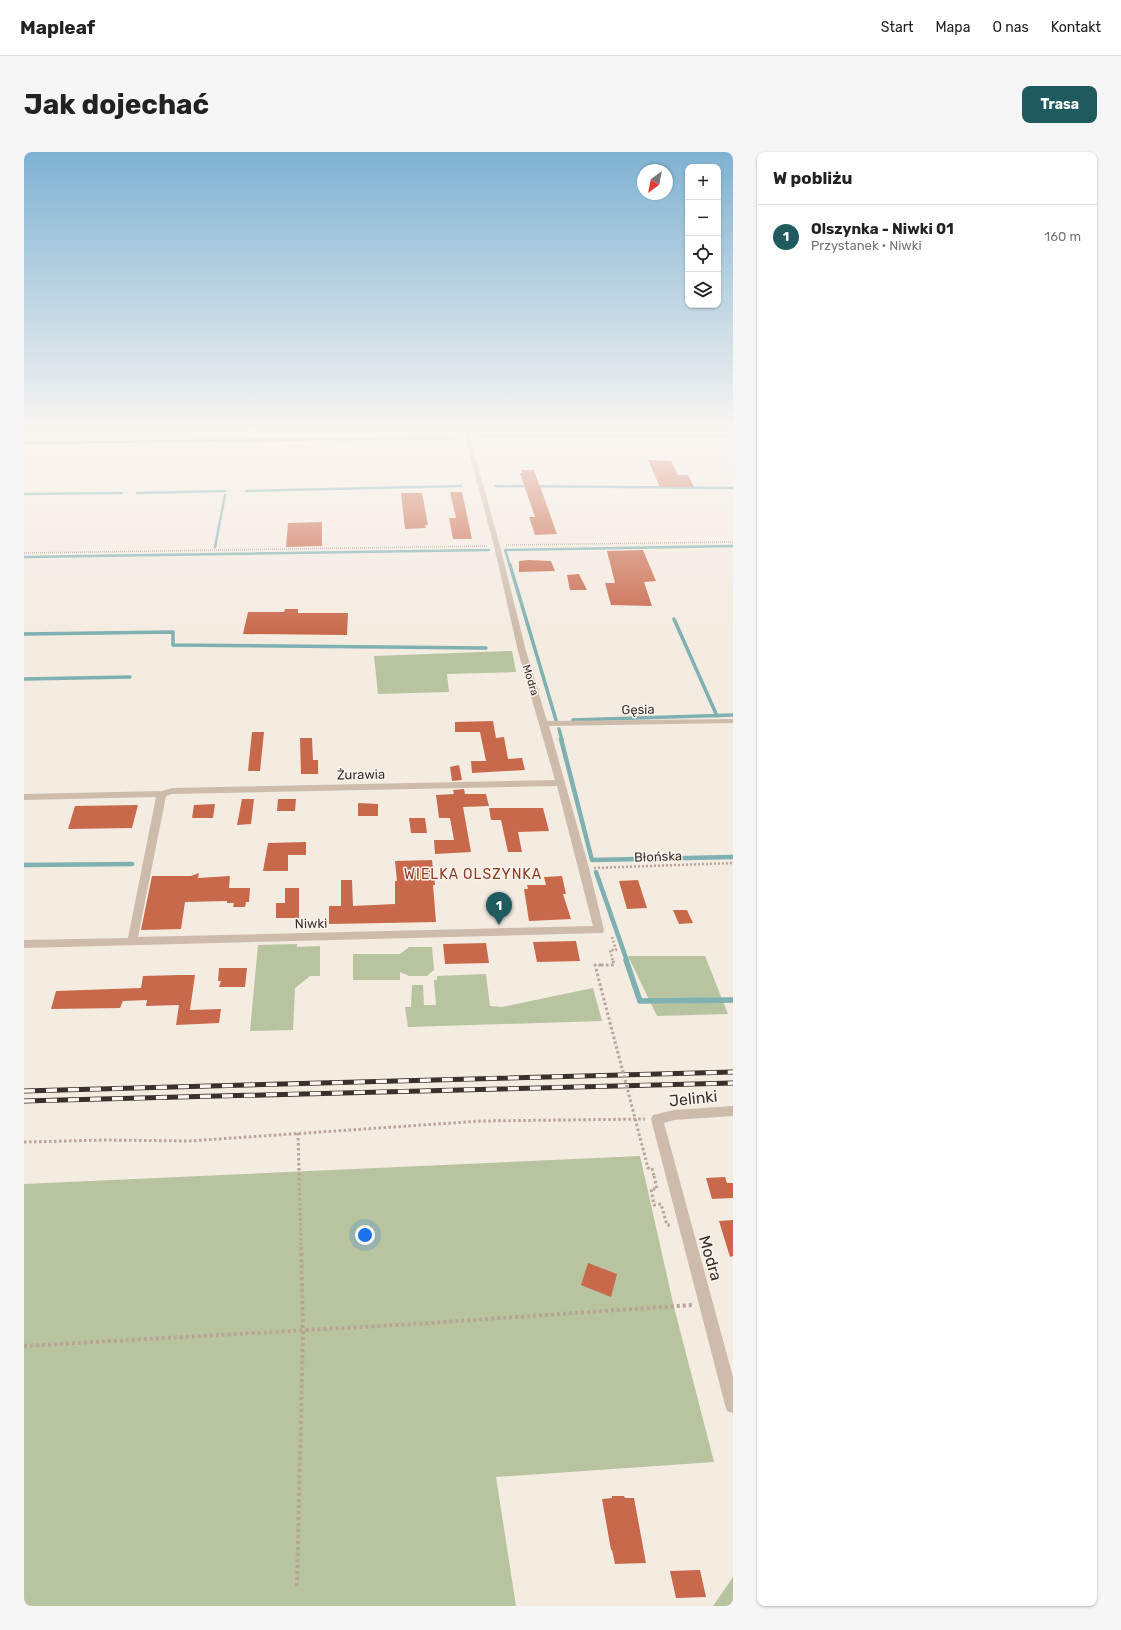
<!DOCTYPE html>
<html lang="pl">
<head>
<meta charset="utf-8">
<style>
  :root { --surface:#fff; --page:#f6f6f6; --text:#222; --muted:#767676; --line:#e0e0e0; --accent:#1f5a5e }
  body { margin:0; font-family:Rubik,sans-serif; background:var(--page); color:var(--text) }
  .controls { position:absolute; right:12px; top:12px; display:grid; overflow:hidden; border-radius:8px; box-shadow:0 1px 3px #0004 }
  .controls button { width:36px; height:36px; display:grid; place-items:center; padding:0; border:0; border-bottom:1px solid var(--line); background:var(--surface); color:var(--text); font:20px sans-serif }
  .compass { position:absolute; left:613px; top:12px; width:36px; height:36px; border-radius:50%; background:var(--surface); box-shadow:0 1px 3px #0004; rotate:212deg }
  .you { position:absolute; left:341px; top:1083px; width:14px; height:14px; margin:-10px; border:3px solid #fff; border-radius:50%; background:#1a73e8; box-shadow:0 0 0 6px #1a73e833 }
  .badge { display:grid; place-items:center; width:26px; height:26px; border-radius:50%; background:var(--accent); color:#fff; font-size:13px; font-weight:700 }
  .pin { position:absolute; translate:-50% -33px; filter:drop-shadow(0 1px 2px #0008) }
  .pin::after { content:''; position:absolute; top:21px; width:14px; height:12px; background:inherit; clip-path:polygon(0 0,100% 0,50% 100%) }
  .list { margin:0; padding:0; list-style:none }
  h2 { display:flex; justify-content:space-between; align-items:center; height:52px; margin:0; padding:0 16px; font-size:17px }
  h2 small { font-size:13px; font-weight:400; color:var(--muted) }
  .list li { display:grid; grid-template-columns:26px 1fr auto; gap:12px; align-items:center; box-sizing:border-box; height:64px; padding:0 16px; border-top:1px solid var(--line) }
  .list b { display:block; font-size:15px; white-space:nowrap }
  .list p { margin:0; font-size:13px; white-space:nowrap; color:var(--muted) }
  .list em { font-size:13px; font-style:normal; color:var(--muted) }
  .icon { flex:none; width:22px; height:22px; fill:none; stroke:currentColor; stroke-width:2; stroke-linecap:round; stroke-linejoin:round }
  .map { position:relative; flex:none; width:709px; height:1454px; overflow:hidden; border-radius:8px }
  header { display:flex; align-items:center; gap:24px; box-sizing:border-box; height:56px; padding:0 20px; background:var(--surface); border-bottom:1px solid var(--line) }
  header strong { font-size:19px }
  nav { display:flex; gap:22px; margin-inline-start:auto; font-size:14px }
  .intro { display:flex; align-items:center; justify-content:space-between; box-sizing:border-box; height:96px; padding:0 24px }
  h1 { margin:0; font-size:28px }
  .button { padding:10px 18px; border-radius:8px; background:var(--accent); color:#fff; font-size:14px; font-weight:700 }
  main { display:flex; gap:24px; padding:0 24px }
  aside { flex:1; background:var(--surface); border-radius:8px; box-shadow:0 1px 3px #0004 }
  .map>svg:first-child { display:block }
  .green { fill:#b8c4a0 }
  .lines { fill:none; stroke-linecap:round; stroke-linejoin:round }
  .stream-far3 { stroke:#7fb0b2; stroke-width:2.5 }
  .stream-far2 { stroke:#7fb0b2; stroke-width:3.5 }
  .stream-far1 { stroke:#7fb0b2; stroke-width:4.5 }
  .stream { stroke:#7fb0b2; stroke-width:5.5 }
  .building { fill:#c8694b }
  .path-far3 { stroke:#b9a596; stroke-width:1.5; stroke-dasharray:1 1; stroke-linecap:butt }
  .path-far2 { stroke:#b9a596; stroke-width:2.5; stroke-dasharray:2 2; stroke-linecap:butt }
  .path-far1 { stroke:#b9a596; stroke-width:3; stroke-dasharray:2.5 2.5; stroke-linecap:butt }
  .path { stroke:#b9a596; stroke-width:4; stroke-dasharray:3 3; stroke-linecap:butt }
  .street { fill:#cdbbac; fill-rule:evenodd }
  .rail-casing { stroke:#3b302b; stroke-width:5 }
  .rail { stroke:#fbf5ee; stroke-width:3.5; stroke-dasharray:11; stroke-linecap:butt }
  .path-bridge { stroke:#b9a596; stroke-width:3; stroke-dasharray:2.5 2.5; stroke-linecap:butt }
  .labels { text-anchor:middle; stroke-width:3; stroke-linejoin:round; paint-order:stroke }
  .far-street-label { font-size:11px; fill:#3b302b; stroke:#fbf5ee }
  .street-label { font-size:13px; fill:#3b302b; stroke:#fbf5ee }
  .neighbourhood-label { font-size:14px; letter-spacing:1px; fill:#8c3b22; stroke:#fbf5ee }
  .near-street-label { font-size:16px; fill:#3b302b; stroke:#fbf5ee }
</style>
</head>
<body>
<header>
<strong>Mapleaf</strong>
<nav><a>Start</a><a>Mapa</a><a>O nas</a><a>Kontakt</a></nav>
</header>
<div class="intro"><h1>Jak dojechać</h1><a class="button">Trasa</a></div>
<main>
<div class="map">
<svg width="709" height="1454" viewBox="0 0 709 1454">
  <rect width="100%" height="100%" fill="#f4ebe1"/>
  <path class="green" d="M488 499 492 520 423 522 425 540 354 542 350 504Z
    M273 792V795L296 794V824H286L271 836 269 878 226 879 234 793Z
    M385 795H408L410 818 403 824H385L376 820V828H329V802H376Z
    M604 804H681L704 862 633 864Z
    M462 822 466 854 478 855 569 836 578 869 384 875 381 855H387L388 833H399L400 853H412L410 828H413V824Z
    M616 1004 650 1155 690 1310 472 1325 492 1454H0V1032Z
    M709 1425V1454H689Z"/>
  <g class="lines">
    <path class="stream-far3" d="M431 278V280
      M452 284 709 283
      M0 291 432 286
      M471 334 709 336
      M222 339 437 334
      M113 341 201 339
      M0 342 98 341
      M191 395 201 343
      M0 405 465 398
      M486 414 481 398 709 394"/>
    <path class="stream-far2" d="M486 413 532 568
      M650 467 693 564
      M0 482 149 480V493L462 496
      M0 527 106 525
      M549 568 709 563
      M535 577 538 588"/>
    <path class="stream-far1" d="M537 587 568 708 709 705
      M0 713 108 712
      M572 720 603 809"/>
    <path class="stream" d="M602 808 616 849 709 848"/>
  </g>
  <path class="building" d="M624 308 647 309 654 323H664L670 335H636Z
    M497 318H510L533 382 511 383 505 365H511L496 321H498Z
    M426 340H438L448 387H429L425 366H432Z
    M377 341H398L404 373H401L402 376 381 377Z
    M298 370V394L262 395 264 371Z
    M619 398 632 429 620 430 628 454 587 453 581 431H591L583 399Z
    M505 408 527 409 531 419 495 420V409Z
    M555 422 563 438H546L543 423Z
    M261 457H274V461H324L323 483 219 482 224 460H260Z
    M469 569 472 586 480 585 484 607 498 606 501 618 448 621 447 609H462L456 580H431V570Z
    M228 580H240L236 619H224Z
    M276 586H288L289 608H294V622H277Z
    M435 613 438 628 428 629 426 615Z
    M440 637 441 642H462L465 654 439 655 447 700 411 702 410 688H430L426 666H415L412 643 430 642 429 638Z
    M218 647H230L227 672 213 673Z
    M254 647H272L271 659H253Z
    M334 651 354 652V664H334Z
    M191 652 189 666H168L170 653Z
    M114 653 108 676 44 677 51 654Z
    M465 656H519L525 679 494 680 498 700H484L477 668H467Z
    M385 666H401L403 681H387Z
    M282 690V703H264V719H239L244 691Z
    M408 708 411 733H409L412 770 305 772V754H317V728H328L329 754 371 752V729H373L371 709Z
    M175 721 174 726 206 724 205 736H226L225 750H222L221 755H209L210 751H203V749L161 750 157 777 117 778 128 724H167Z
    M538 724 542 742H539L547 767 505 769 500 737H504L503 733H522L520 725Z
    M614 728 623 756 603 757 595 729Z
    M261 736H275V766H252V751H261Z
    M649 758H663L669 771 655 772Z
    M552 789 556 809 513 810 509 790Z
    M462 791 465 811 421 812 419 792Z
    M195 816H223L221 835H195L197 829H194Z
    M155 823H171L166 858 197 857 195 871 152 873 155 853 122 854 123 848 99 849 96 856 27 857 32 839 117 836 119 824Z
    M701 1025 703 1031H709V1046L688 1047 682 1026Z
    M709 1068V1104L706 1105 695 1069Z
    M564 1111 593 1122 587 1145 557 1133Z
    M588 1344H600L601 1346H610L622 1411 591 1412 588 1398H587L578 1347 588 1346Z
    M676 1418 682 1445 652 1446 646 1419Z"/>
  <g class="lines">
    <path class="path-far3" d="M482 393 709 390
      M0 401 463 394"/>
    <path class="path-far2" d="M570 716 709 711
      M588 785 592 798H586L589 809"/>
    <path class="path-far1" d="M577 813H590L589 808
      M274 981 277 1093
      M0 990 81 988 165 989 457 969 621 967
      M630 1024 633 1037H627L630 1053 637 1052 643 1073H647"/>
    <path class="path" d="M0 1194 390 1172 668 1153
      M273 1434 279 1179 277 1092"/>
    <path class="street" d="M439 278H444L476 394 502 499 523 569 709 567V571L525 574 565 716 580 778 579 781 0 796V788L104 786 132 645 0 648V642L138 639 148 636 531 628 494 499 470 394ZM533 634 569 774 114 785 142 644 148 642Z
      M709 954V964L650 968 640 971 709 1225V1261L703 1259 701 1253 627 967 629 963 650 958Z"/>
    <defs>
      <path id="rail" d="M0 939 709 920
        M0 949 709 931"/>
    </defs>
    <use href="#rail" class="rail-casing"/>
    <use href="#rail" class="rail"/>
    <path class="path-bridge" d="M577 813H571L624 1016H628L630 1024"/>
  </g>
  <linearGradient id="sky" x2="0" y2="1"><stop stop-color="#7eb2d2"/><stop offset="0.58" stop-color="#faf6f2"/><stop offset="1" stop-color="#faf6f2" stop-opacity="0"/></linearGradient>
  <rect width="709" height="481" fill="url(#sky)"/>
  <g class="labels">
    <g class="far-street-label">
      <text transform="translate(507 528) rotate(73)" y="4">Modra</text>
    </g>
    <g class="street-label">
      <text transform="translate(614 557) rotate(-1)" y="5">Gęsia</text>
      <text transform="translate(337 622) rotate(-1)" y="5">Żurawia</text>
      <text transform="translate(634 704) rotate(-2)" y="5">Błońska</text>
      <text transform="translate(287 771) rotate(-1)" y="5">Niwki</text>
    </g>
    <g class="neighbourhood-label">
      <text x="449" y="727">WIELKA OLSZYNKA</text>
    </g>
    <g class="near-street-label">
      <text transform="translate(669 946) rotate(-6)" y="6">Jelinki</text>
      <text transform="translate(687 1106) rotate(74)" y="6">Modra</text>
    </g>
  </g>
</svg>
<div class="controls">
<button>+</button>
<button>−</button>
<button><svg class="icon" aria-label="locate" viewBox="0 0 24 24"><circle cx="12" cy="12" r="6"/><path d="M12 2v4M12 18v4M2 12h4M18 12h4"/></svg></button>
<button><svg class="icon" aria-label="layers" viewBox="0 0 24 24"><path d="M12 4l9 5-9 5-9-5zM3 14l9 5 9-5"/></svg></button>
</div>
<svg class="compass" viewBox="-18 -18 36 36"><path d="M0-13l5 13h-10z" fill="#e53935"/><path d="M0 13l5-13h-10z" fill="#767676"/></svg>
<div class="you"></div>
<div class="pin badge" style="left:475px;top:773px">1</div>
</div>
<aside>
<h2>W pobliżu<small></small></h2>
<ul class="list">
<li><span class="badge">1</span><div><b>Olszynka - Niwki 01</b><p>Przystanek · Niwki</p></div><em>160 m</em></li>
</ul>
</aside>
</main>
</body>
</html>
